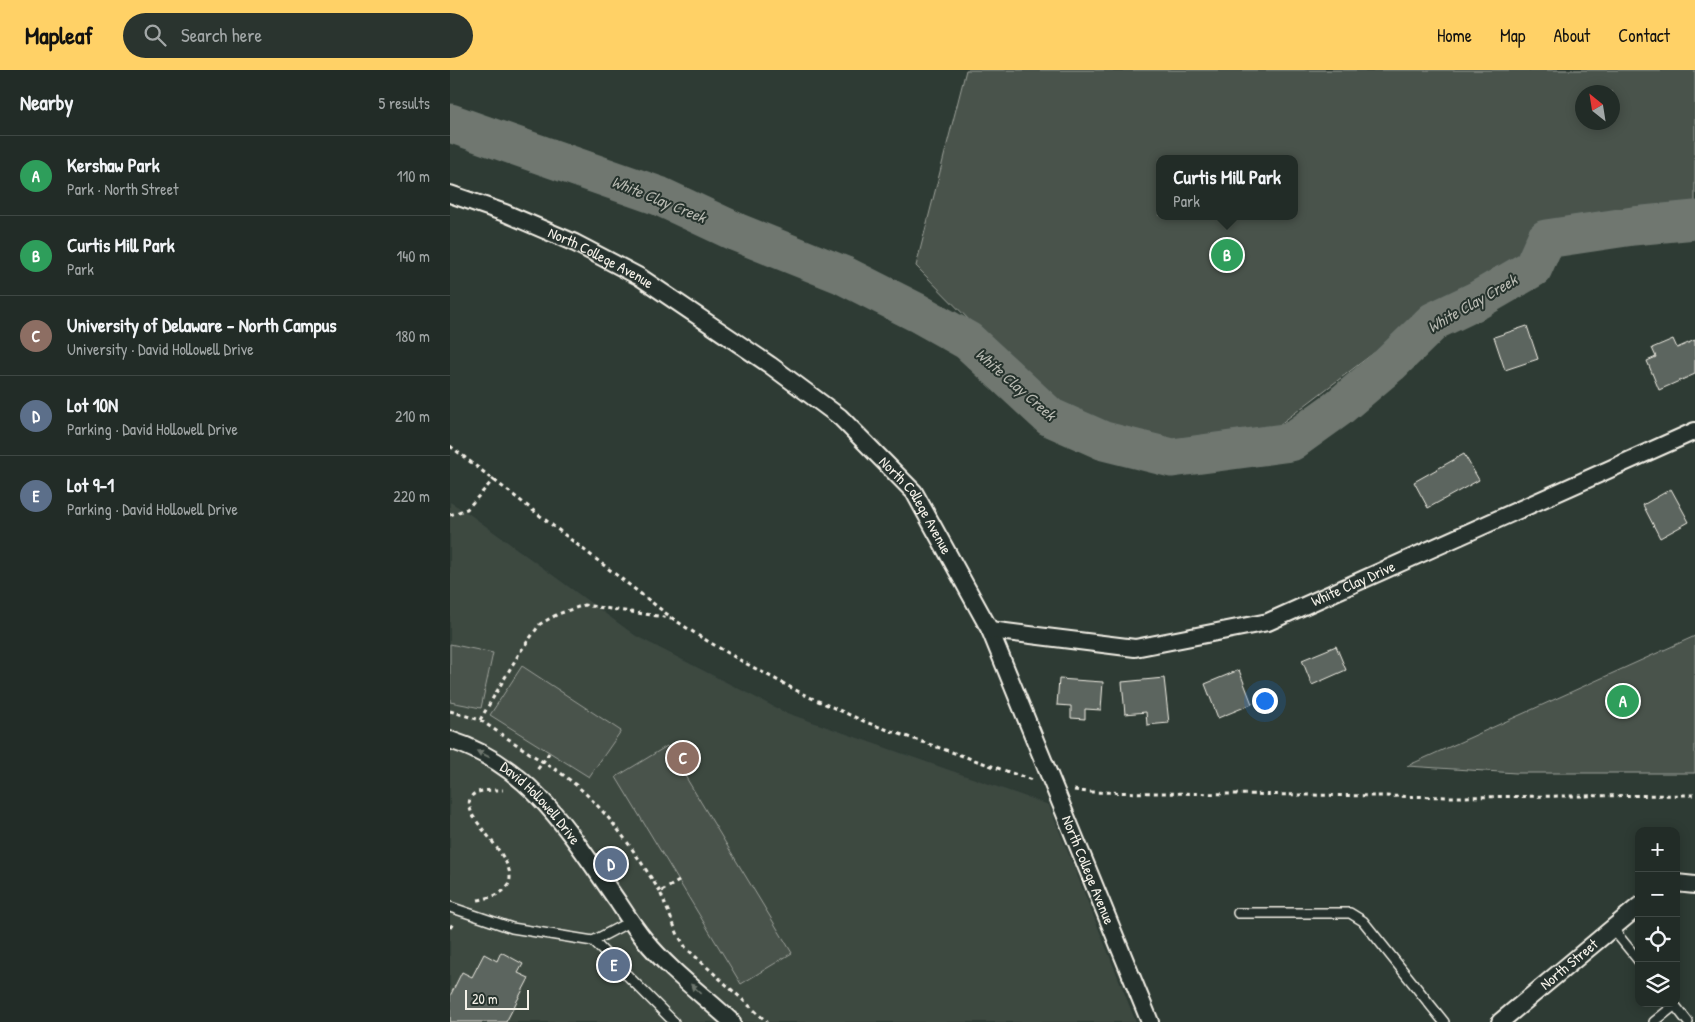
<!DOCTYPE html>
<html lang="en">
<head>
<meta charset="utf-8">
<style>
  :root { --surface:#222c27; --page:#2a342f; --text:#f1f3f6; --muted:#a2a7a7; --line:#3f4844; --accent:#ffd166 }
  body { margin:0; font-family:"Patrick Hand",sans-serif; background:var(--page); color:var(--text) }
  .controls { position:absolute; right:15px; bottom:15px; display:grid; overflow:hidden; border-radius:10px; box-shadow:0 2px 12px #0003 }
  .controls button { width:45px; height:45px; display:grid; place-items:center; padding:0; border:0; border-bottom:1px solid var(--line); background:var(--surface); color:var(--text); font:25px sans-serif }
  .compass { position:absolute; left:1125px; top:15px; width:45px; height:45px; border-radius:50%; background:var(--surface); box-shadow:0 2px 12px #0003; rotate:330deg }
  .scale { position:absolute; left:15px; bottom:12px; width:64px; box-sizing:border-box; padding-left:5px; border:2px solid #f4f1e8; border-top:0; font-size:14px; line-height:18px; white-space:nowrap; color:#f4f1e8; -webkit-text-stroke:4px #26332d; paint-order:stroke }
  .you { position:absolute; left:814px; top:630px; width:18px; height:18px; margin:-12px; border:4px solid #fff; border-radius:50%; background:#1a73e8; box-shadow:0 0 0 8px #1a73e833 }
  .badge { display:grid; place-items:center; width:32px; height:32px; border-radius:50%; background:var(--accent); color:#fff; font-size:16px; font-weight:700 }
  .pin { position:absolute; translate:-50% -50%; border:2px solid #fff; box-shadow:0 1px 5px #0006 }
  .popup { position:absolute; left:706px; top:85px; width:142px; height:65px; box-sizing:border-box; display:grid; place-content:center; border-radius:10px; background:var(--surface); filter:drop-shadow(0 1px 4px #0005); font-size:16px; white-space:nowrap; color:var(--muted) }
  .popup b { font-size:19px; color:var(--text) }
  .popup::after { content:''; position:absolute; left:50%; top:100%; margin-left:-10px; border:10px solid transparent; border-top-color:var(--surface) }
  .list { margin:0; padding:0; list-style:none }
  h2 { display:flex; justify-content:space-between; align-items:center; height:65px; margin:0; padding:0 20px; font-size:21px }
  h2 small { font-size:16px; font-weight:400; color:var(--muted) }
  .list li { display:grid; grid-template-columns:32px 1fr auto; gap:15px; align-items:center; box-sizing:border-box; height:80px; padding:0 20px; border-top:1px solid var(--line) }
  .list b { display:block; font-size:19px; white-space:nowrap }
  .list p { margin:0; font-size:16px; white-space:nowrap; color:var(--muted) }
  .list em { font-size:16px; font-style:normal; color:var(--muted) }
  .icon { flex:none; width:28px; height:28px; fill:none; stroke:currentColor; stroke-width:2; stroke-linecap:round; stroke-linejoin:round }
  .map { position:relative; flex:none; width:1245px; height:952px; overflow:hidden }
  header { display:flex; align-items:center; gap:30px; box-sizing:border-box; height:70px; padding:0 25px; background:var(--accent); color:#111 }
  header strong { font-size:24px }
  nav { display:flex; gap:28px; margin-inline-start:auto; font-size:18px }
  .search { width:350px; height:45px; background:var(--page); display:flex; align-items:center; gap:12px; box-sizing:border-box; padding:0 18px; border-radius:28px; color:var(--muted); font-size:19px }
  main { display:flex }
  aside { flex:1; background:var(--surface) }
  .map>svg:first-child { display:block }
  .built { fill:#3c4841 }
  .green { fill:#48524c; stroke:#9ea29a; fill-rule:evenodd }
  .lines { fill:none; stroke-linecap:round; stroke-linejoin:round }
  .river { stroke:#6f7770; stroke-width:39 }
  .building { fill:#5c655e; stroke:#f4f1e8 }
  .service-casing { stroke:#f4f1e8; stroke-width:12 }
  .minor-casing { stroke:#f4f1e8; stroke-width:20 }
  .path { stroke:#f4f1e8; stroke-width:3; stroke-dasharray:4 4; stroke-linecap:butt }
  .service { stroke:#26332d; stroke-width:9 }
  .minor { stroke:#26332d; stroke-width:16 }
  .oneway { fill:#6e766e }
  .labels { text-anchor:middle; stroke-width:4; stroke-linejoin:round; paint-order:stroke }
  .street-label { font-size:15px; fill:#f4f1e8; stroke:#26332d }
  .water-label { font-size:16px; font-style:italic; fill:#b8bab2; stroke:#26332d }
</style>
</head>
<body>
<header>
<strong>Mapleaf</strong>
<div class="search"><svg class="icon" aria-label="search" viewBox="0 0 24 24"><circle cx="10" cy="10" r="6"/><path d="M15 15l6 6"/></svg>Search here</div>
<nav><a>Home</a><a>Map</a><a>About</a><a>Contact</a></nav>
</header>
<main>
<aside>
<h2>Nearby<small>5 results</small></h2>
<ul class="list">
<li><span class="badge" style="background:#2e9e5b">A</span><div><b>Kershaw Park</b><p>Park · North Street</p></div><em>110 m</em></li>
<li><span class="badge" style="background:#2e9e5b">B</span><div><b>Curtis Mill Park</b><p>Park</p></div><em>140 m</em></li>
<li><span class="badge" style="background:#8d6e63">C</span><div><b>University of Delaware - North Campus</b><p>University · David Hollowell Drive</p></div><em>180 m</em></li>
<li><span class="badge" style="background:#5c6f8a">D</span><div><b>Lot 10N</b><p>Parking · David Hollowell Drive</p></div><em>210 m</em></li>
<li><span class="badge" style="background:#5c6f8a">E</span><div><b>Lot 9-1</b><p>Parking · David Hollowell Drive</p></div><em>220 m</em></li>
</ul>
</aside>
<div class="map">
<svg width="1245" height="952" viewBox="0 0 1245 952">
  <rect width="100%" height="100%" fill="#2e3b34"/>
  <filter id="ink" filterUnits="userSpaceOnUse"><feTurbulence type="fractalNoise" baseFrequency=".02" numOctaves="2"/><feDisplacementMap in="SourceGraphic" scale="10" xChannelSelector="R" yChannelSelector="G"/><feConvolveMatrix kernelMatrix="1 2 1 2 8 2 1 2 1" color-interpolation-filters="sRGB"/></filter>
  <g filter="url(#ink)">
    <path class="built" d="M0 432 18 443 186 566 334 642 599 735 686 952H0Z"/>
    <path class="green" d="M516 0H1245V144L1200 152 1118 174 1047 197 983 238 825 358 723 377 604 336 466 196ZM1162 22V52H1132V22ZM710 89H844V146H710Z
      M1245 566V703H1066L957 696Z
      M0 574 43 583 31 638 0 632Z
      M72 596 171 661 139 707 40 645Z
      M217 676 342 883 291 914 166 707Z"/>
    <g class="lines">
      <path class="river" d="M0 53 209 126 286 162 393 205 468 243 518 271 600 347 654 371 722 388 841 372 887 339 940 294 984 251 1028 230 1083 198 1096 169 1183 156 1245 150"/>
    </g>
    <path class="building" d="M1077 256 1088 289 1055 300 1044 267Z
      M1223 269 1227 278 1245 270V304L1209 320 1197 291 1206 287 1202 278Z
      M1014 384 1029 410 978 438 964 412Z
      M1221 419 1239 452 1210 468 1193 435Z
      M886 576 896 600 862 615 852 590Z
      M789 600 802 634 768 648 755 614Z
      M714 608 719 653 697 655 696 642 675 644 672 612Z
      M609 609 653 612 651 640 635 639V649L621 648V636L607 635Z
      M51 882 73 894 68 903 79 908 56 952H0V926L12 902 22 907 34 884 47 891Z"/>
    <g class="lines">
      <defs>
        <path id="service" d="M0 837 62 858 143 871 181 851
          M788 843H900L913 851 994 952
          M1162 858 1189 891
          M143 871 224 952
          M1223 933 1238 952
          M1204 952 1225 935"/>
        <g id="minor">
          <path id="s1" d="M0 124 55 143 125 173 190 207 320 295 390 347 464 422 540 560 700 952"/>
          <path id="s2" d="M540 560 685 578 818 552 1245 361"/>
          <path id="s3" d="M0 670C82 696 121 765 168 832 176 844 184 857 194 869 219 900 253 925 282 952"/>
          <path d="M1226 813 1245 815"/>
          <path id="s4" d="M1050 952 1189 836"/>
        </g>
      </defs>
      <use href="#service" class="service-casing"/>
      <use href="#minor" class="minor-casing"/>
      <path class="path" d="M0 376 222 548 249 566 295 593 357 626 418 653 582 710
        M0 445 17 439 44 409
        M0 641 30 650 93 692 87 700
        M30 650 70 582 90 554 108 544 134 535 221 548
        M99 683 93 692C145 721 179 772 210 822
        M624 720 637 722 1001 727 1245 725
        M229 811 210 822 228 865 236 878 317 952
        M28 830C93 819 42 775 23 746 10 719 34 720 53 720
        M0 858 4 852"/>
      <use href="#service" class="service"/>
      <use href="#minor" class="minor"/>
    </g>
    <defs><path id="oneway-solid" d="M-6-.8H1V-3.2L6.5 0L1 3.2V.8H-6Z" transform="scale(1.25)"/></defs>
    <g class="oneway">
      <use href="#oneway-solid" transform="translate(33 684) rotate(-154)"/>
      <use href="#oneway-solid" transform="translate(246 919) rotate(-138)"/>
    </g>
  </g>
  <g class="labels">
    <g class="street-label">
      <text dy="5" stroke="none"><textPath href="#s1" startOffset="164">North College Avenue</textPath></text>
      <text dy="5" stroke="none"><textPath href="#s1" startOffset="569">North College Avenue</textPath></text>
      <text dy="5" stroke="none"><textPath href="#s2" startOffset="375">White Clay Drive</textPath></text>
      <text dy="5" stroke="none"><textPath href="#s3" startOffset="112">David Hollowell Drive</textPath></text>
      <text dy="5" stroke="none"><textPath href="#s1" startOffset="974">North College Avenue</textPath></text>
      <text dy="5" stroke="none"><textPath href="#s4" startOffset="90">North Street</textPath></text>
    </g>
    <g class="water-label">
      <text transform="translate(209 129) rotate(22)" y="6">White Clay Creek</text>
      <text transform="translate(1022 233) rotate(-30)" y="6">White Clay Creek</text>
      <text transform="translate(566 314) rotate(41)" y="6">White Clay Creek</text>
    </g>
  </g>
</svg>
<div class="controls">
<button>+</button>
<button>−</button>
<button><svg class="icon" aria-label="locate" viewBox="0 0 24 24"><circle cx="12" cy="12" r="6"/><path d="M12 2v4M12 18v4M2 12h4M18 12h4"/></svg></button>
<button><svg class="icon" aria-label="layers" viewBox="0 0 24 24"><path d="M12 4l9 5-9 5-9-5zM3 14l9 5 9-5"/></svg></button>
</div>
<svg class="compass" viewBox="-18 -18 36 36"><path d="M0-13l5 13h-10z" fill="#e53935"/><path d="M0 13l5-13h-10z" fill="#a2a7a7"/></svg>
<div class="scale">20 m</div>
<div class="you"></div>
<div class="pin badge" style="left:1173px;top:631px;background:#2e9e5b">A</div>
<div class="pin badge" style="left:777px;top:185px;background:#2e9e5b">B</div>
<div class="popup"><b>Curtis Mill Park</b>Park</div>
<div class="pin badge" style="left:233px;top:688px;background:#8d6e63">C</div>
<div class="pin badge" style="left:161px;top:794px;background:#5c6f8a">D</div>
<div class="pin badge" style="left:164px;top:895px;background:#5c6f8a">E</div>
</div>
</main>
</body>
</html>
